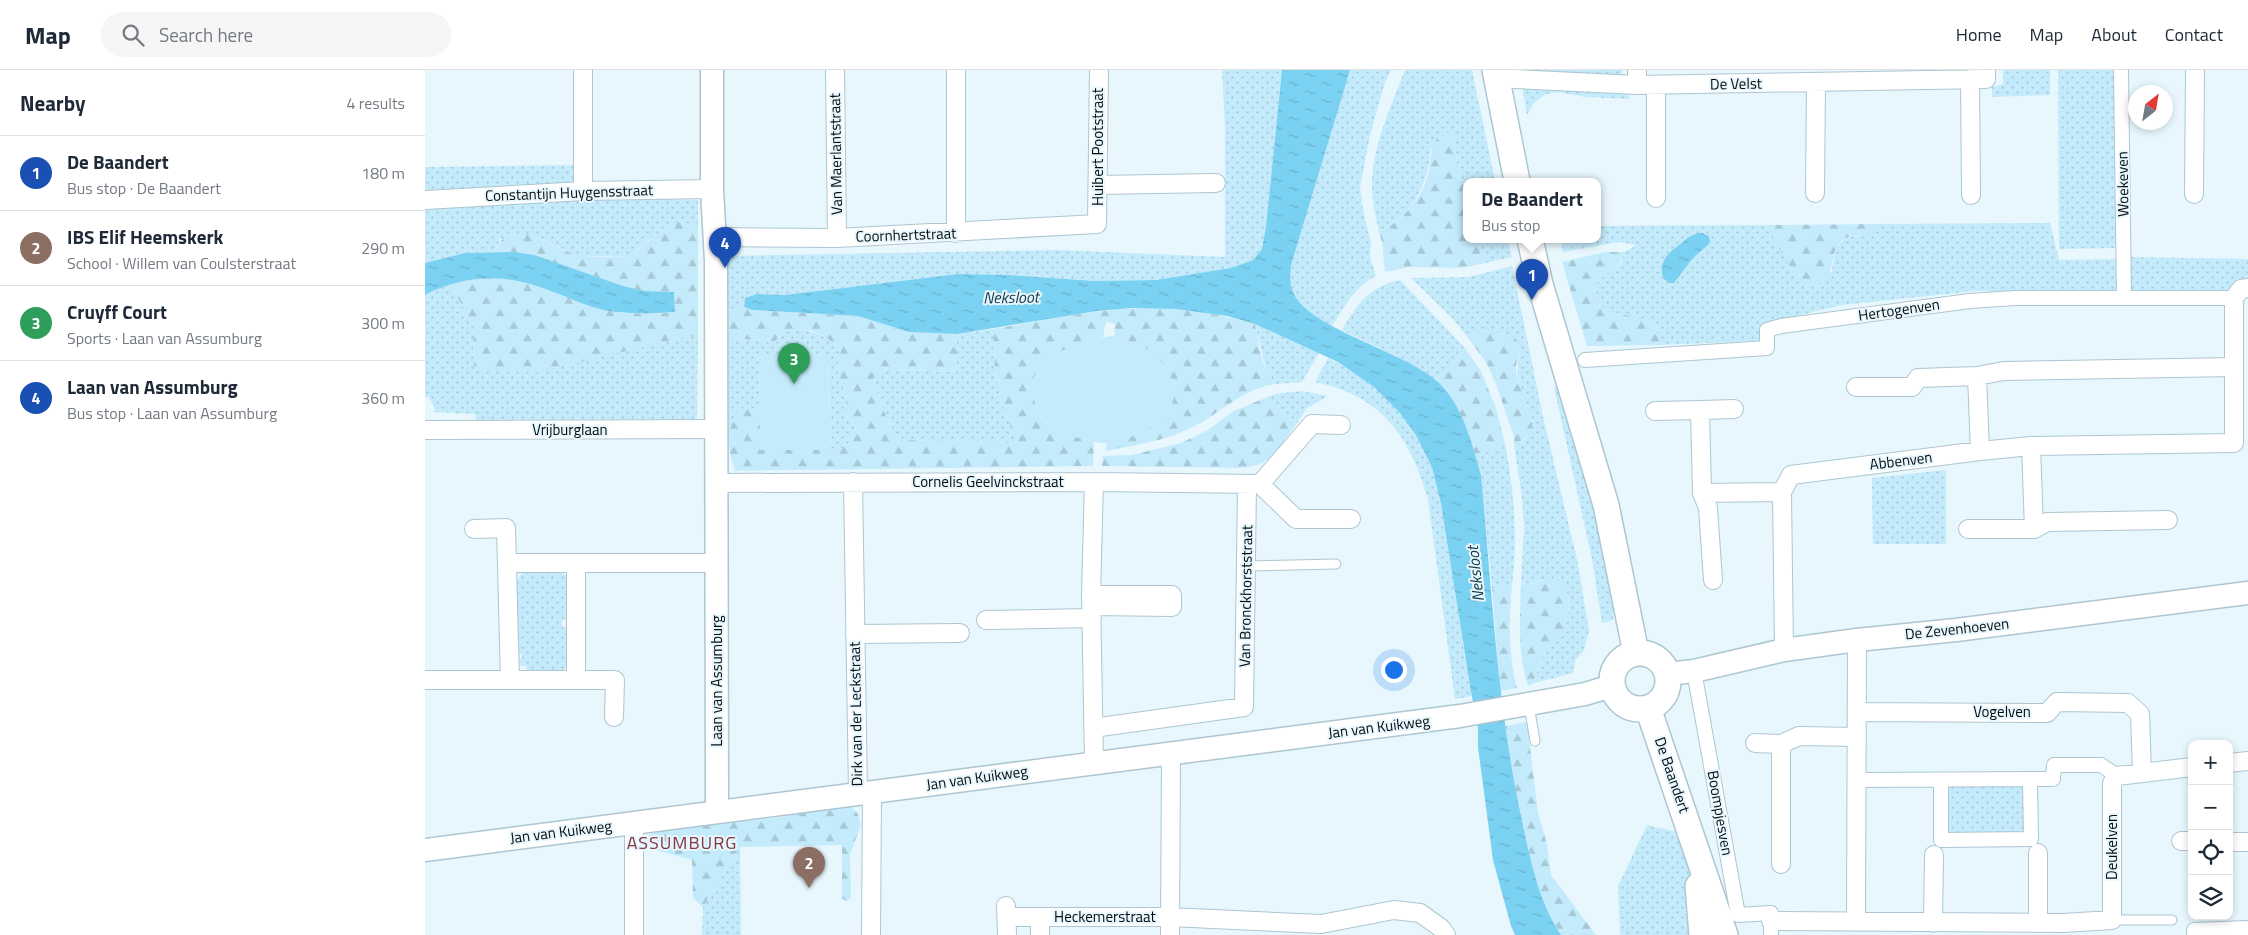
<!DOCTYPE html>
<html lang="en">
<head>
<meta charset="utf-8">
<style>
  :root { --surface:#fff; --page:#f6f6f7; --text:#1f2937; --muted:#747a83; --line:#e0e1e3; --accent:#7c3aed }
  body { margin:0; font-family:"Titillium Web",sans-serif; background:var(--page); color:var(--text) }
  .controls { position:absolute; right:15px; bottom:15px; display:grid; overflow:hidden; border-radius:10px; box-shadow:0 2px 8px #0003 }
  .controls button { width:45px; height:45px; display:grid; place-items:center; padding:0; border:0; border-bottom:1px solid var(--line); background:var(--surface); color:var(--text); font:25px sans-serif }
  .compass { position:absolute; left:1703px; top:15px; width:45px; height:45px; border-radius:50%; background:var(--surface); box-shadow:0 2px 8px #0003; rotate:31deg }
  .you { position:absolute; left:968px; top:599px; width:18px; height:18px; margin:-12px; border:4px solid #fff; border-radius:50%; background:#1a73e8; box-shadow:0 0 0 8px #1a73e833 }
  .badge { display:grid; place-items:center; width:32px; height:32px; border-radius:50%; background:var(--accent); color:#fff; font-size:16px; font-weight:700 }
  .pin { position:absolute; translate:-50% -41px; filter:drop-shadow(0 1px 2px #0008) }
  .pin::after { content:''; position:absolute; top:26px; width:18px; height:15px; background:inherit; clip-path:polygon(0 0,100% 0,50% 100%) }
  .popup { position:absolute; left:1038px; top:108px; width:138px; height:65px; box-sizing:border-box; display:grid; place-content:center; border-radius:10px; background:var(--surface); filter:drop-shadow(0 1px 4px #0005); font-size:16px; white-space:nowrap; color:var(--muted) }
  .popup b { font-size:19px; color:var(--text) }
  .popup::after { content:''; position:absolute; left:50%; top:100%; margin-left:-10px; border:10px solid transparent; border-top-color:var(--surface) }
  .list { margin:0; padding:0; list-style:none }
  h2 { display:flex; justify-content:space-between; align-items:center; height:65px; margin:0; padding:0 20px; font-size:21px }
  h2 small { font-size:16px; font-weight:400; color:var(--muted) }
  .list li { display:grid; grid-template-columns:32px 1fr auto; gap:15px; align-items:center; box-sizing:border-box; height:75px; padding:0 20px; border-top:1px solid var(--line) }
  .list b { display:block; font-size:19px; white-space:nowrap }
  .list p { margin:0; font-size:16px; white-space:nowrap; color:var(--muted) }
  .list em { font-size:16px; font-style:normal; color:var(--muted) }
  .icon { flex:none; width:28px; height:28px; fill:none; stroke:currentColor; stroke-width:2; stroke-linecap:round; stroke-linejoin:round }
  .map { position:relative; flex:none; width:1823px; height:865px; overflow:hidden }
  header { display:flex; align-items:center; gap:30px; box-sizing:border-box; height:70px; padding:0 25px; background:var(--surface); border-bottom:1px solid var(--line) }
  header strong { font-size:24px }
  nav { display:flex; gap:28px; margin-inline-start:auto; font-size:18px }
  .search { width:350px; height:45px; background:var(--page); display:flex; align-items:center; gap:12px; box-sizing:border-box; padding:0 18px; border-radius:28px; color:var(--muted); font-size:19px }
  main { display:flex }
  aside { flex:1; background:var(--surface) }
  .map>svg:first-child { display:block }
  .grass { fill:url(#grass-dots) }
  .forest { fill:url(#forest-firs) }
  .pitch { fill:#c4ebfb }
  .water { fill:url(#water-ripples) }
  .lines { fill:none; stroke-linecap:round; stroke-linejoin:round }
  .service-casing { stroke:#adc6d1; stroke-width:11 }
  .pedestrian-casing { stroke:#adc6d1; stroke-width:16 }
  .minor-casing { stroke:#adc6d1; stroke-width:20 }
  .tertiary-casing { stroke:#adc6d1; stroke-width:25 }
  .secondary-casing { stroke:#adc6d1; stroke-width:28 }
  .service { stroke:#fff; stroke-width:9 }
  .pedestrian { stroke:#fff; stroke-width:14 }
  .minor { stroke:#fff; stroke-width:18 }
  .tertiary { stroke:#fff; stroke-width:22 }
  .secondary { stroke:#fff; stroke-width:25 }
  .labels { text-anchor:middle; stroke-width:4; stroke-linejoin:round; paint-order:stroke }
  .street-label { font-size:15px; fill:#050d11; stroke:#e7f7fd }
  .water-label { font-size:16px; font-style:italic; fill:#113946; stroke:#e7f7fd }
  .quarter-label { font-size:18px; letter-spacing:1px; fill:#823943; stroke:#e7f7fd }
</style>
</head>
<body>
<header>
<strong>Map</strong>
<div class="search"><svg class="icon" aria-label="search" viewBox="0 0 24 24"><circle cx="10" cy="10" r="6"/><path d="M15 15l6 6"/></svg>Search here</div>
<nav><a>Home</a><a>Map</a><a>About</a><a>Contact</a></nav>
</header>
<main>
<aside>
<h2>Nearby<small>4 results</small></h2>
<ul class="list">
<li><span class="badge" style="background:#1a4fb4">1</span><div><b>De Baandert</b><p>Bus stop · De Baandert</p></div><em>180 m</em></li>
<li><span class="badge" style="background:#8d6e63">2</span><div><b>IBS Elif Heemskerk</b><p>School · Willem van Coulsterstraat</p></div><em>290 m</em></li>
<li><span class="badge" style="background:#2e9e5b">3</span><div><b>Cruyff Court</b><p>Sports · Laan van Assumburg</p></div><em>300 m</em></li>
<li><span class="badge" style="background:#1a4fb4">4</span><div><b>Laan van Assumburg</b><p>Bus stop · Laan van Assumburg</p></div><em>360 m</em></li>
</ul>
</aside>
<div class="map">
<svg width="1823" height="865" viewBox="0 0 1823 865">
  <defs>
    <pattern id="grass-dots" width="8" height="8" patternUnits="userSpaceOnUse" patternTransform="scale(1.25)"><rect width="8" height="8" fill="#c4ebfb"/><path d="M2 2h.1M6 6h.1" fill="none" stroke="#a7c8d6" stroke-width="1.8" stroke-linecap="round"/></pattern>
    <pattern id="forest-firs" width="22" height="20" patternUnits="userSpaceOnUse" patternTransform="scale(1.25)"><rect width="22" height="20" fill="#c4ebfb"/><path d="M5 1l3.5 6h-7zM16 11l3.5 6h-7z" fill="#a7c8d6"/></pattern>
    <pattern id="water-ripples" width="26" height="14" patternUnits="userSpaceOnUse" patternTransform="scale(1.25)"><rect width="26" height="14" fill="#7bd1f1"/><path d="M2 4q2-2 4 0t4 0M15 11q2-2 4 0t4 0" fill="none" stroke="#69b2ce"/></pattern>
  </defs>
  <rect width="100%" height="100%" fill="#e7f7fd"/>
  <path class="grass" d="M797 0H857L841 156 837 179 828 190 806 198 731 210 669 211 584 205 533 204 360 225 332 224 320 228 319 237 301 241 300 186 631 180 800 187V58Z
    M925 0H966L959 15 945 66 935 117 938 140 946 173 945 187 951 206C929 217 920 236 907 256 890 248 866 232 865 210 863 193 872 174 876 158 891 105 908 53 925 0Z
    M980 0H1047L1070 111H1042V131L1032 93 1029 68 1006 78C1003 115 988 146 954 162 951 147 947 132 947 116 947 77 966 36 980 0Z
    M1094 0H1197V11L1205 29 1161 27 1132 22 1119 25 1109 33 1102 45Z
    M1578 0H1625V25L1567 27V17L1578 14Z
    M1633 0H1693L1692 178 1634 179Z
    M152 95 150 112 0 121V97Z
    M186 128 273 130V153H246L204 186H152L117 169H75L69 182 40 183 0 193V138Z
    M1625 153 1634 190 1694 189V224L1551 221 1417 235 1351 251 1347 270 1237 275 1230 257 1224 252 1180 240C1174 235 1171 230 1170 223 1166 205 1191 203 1197 190 1198 187 1198 184 1199 182L1212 175 1194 172 1138 182 1136 169H1172V156L1341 155C1354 177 1365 199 1385 215L1407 202C1411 153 1429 176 1456 154Z
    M1053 169H1083L1087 187 1060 193Z
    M1704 187 1823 189V210C1813 209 1804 213 1802 224L1703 225Z
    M1087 196 1119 351 1153 494 1164 561 1159 580 1150 591 1148 603 1109 613C1112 604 1114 594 1118 587 1132 562 1163 533 1129 509L1096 514 1099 457 1097 428 1089 375 1100 369 1108 351C1098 327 1088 308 1095 283L1062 261 1040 264 1029 250 986 208 1044 207Z
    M975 210 1039 277C1031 292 1025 302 1009 309L971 286 917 260C932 234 944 217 975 210Z
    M25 214 48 255 49 300 182 284 260 267 273 266 272 349 51 350 50 344 8 342 10 339 4 327H0V225Z
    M830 254 894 283 877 312 850 314 844 306 840 295Z
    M365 259C386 259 402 265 416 281L412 297 421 327V344L431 358 421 378 406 380 403 286H334L335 341 323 337 309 348 302 374 301 267 349 272Z
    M568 259 570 301 575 327 591 373 480 370 470 365 462 349 448 310 452 303 464 299 528 302 532 298V264Z
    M903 288C948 309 991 350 1008 398 1016 422 1019 448 1023 472 1031 523 1037 576 1047 626L1030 629 1003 429C985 366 957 326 890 312Z
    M1129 317 1138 319C1159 391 1174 464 1188 538V550L1177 553 1167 489Z
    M876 321 903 326 882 338 872 353 840 328 850 324Z
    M1081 378C1089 424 1093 468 1087 515L1067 519 1056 405 1050 384Z
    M1521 400V474H1448L1447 408Z
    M105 501 136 503 142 506V550H137V557H145L143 596 135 602 103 603 101 596 90 595 91 589 97 588V584H90L91 513 97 503Z
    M1518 715H1603V769L1519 768Z
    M1222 755 1257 763 1265 799V865H1195L1193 816Z
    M315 777 316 865H277L278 837Z"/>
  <path class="forest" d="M1020 62 1025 63 1029 68 1032 93 1042 131V169H1053L1060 193 1037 198 984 197 960 202 957 172 954 162C978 151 999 127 1004 100 1007 84 1005 71 1020 62Z
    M246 153H273V266L260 267 113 302 49 300 48 255 25 214C74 199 106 213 152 229 162 233 174 239 185 241 205 244 230 245 250 242L249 222 220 221 198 216 89 182H69C87 141 125 178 152 185 158 187 195 187 202 186 210 184 237 160 246 153Z
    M1456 154C1453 157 1450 160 1446 162 1434 167 1419 163 1412 177 1406 188 1407 200 1403 211 1397 214 1391 218 1384 215 1367 207 1351 171 1341 155Z
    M1180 182H1199C1196 200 1175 203 1169 219L1174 235C1189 247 1218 244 1229 256 1233 261 1235 269 1237 275L1162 276 1137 192Z
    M319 237 327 240 433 246 484 262 532 264V298L528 302 464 299 452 303 448 310 462 349 470 365 480 370 591 373 575 327 570 301 568 259C628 249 690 234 751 239 778 241 804 247 830 254 834 274 836 298 850 314 817 319 795 344 766 358 739 371 710 375 681 381L682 373 708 366 729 355 747 314C734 284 720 276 689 266L690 254 681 252 678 267 631 284 610 333 622 354 637 363 669 371 668 396 310 401C302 374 300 364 314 338L323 337 335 341 336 380 421 378 431 358 421 344V327L412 297 416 281C398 260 370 249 349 272L301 267V241Z
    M1062 261C1072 262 1089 263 1094 273 1098 280 1092 289 1091 296 1090 314 1110 344 1107 356 1105 366 1097 370 1089 375V367L1071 314 1061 292 1040 264Z
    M1039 277 1055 299 1071 338 1081 378 1050 384 1026 326 1009 309C1025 302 1031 292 1039 277Z
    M840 328 872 353C855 376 847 397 815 398L677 396 678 386 707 385 756 373 783 360 807 342Z
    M1129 509C1137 512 1139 516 1142 523 1150 548 1130 567 1118 587 1114 594 1112 604 1109 613L1103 616C1092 582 1095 549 1096 514Z
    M1087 515C1084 550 1083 584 1092 618L1075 621 1067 519Z
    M1102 652 1113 743 1122 774 1126 805 1171 865H1136C1103 814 1087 716 1080 656Z
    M425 735 433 744 436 755 425 784 426 828 422 831 417 829V775L315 777 278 837 268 828 267 790 227 779 221 767C240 753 321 752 349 748 374 744 399 738 425 735Z"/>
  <path class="pitch" d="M689 266C704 271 722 276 733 288 754 310 756 339 729 355 716 363 698 371 683 373 676 374 667 371 660 369 648 367 631 363 622 353 619 350 617 344 614 340 594 309 619 286 649 276 662 272 675 267 689 266Z
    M334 286H403L406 380H335Z"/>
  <path class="water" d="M857 0H925L866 195C865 206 864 214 869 224 885 259 982 282 1014 313 1038 336 1047 374 1056 405 1067 521 1072 637 1097 751 1105 789 1114 832 1136 865H1090L1086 856 1068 790 1053 677V659L1045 616 1016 433 1007 397 991 365 975 343 949 317 913 292 830 254 802 246 751 239 707 238 672 241 532 264 484 262 433 246 327 240 319 237 320 228 332 224 360 225 533 204 584 205 669 211 731 210 806 198 828 190 837 179 841 156Z
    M1277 163 1284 166 1285 173 1267 189 1249 213H1245L1239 209C1232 194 1242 184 1253 176 1261 170 1266 163 1277 163Z
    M89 182 109 185 198 216 220 221 249 222 250 242C228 244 206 244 184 241 160 237 138 224 115 217 75 203 37 206 0 225V193L40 183Z"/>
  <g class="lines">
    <defs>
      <path id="service" d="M821 496 911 494
        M1104 635 1110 671
        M1687 850H1747"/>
      <path id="pedestrian" d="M1696 0 1699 228
        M1160 290 1342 278V260L1356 256 1545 231 1590 228H1809
        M1269 601 1313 845 1346 843V865
        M1432 710 1628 709 1629 695H1676L1692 706
        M1516 711V770L1606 769 1605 710
        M1769 865V860L1823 858"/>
      <path id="minor" d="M158 0V121
        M410 0 412 168
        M531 0V163
        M1212 0V15L1561 9V0
        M1070 8 1212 15
        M1545 9 1546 125
        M1231 15V128
        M673 115 791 113
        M1390 123 1391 12
        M1769 124 1770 0
        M0 130 158 121 287 119
        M290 167 412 168 672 154 674 0
        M1552 306 1555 381
        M1431 317H1487L1493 308 1552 306 1579 301 1808 297
        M1230 341 1275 340
        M916 355 887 354 835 414 871 449H926
        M0 360 291 359
        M1606 376 1609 459
        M428 412 433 724
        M669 412 666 525 669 692
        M291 413 669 412 835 414
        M1277 423 1357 422
        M49 459 81 458 85 610
        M1543 459H1609L1622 452 1743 450
        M82 493H292
        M1288 510 1283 438 1277 423 1275 340 1309 339
        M666 525H747V537L667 536
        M561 550 667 548
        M430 564 535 563
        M1359 580 1357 422 1366 405 1555 381 1606 376 1809 373V228L1816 219 1823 218
        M0 610H190L189 647
        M151 610V494
        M1432 642 1622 643 1632 632 1703 633 1715 644 1717 703
        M668 658 819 637 822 414
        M1330 673 1356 674V794
        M1356 674 1374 666 1432 667
        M1804 693 1823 691
        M209 753V865
        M1756 771H1767
        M1804 772H1823
        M581 836 582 865
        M582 847H745L896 854 969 840 995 843 1016 858 1021 865
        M615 847V865
        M1431 850 1432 570
        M1346 851 1638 853 1687 850V713L1692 706 1767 697
        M1613 852V783
        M1508 853 1509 785
        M446 865 447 722
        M745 865 746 683"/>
      <path id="tertiary" d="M287 0V119L291 191 292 742
        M1242 604 1269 601 1359 580 1432 570 1531 560 1823 523
        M0 780 1035 646 1160 624 1187 616"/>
      <path id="secondary" d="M1070 0 1092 111
        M1105 169 1115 214 1181 435 1211 583
        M1187 611a28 28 0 1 1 56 0a28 28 0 1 1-56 0Z
        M1223 638 1300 865
        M1273 816 1277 865"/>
    </defs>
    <use href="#service" class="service-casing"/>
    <use href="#pedestrian" class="pedestrian-casing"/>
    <use href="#minor" class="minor-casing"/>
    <use href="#tertiary" class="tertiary-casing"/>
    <use href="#secondary" class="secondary-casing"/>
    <use href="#service" class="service"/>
    <use href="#pedestrian" class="pedestrian"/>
    <use href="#minor" class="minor"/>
    <use href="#tertiary" class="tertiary"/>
    <use href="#secondary" class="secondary"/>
  </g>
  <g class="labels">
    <g class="street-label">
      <text transform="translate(1311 14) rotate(-1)" y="5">De Velst</text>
      <text transform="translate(673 77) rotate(-90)" y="5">Huibert Pootstraat</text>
      <text transform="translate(411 84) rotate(-91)" y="5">Van Maerlantstraat</text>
      <text transform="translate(1698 114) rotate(-91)" y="5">Woekeven</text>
      <text transform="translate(144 123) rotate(-2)" y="5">Constantijn Huygensstraat</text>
      <text transform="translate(481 165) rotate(-2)" y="5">Coornhertstraat</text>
      <text transform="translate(1474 240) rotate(-8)" y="5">Hertogenven</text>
      <text x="145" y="365">Vrijburglaan</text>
      <text transform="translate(1476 391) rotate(-7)" y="5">Abbenven</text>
      <text x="563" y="417">Cornelis Geelvinckstraat</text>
      <text transform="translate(821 526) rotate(-89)" y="5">Van Bronckhorststraat</text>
      <text transform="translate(1532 559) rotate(-6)" y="5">De Zevenhoeven</text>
      <text transform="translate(292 611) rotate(-90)" y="5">Laan van Assumburg</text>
      <text x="1577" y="647">Vogelven</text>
      <text transform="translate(431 644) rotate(-91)" y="5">Dirk van der Leckstraat</text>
      <text transform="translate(954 657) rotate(-7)" y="5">Jan van Kuikweg</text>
      <text transform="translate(1247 705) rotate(71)" y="5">De Baandert</text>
      <text transform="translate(552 708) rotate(-8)" y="5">Jan van Kuikweg</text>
      <text transform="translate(1295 743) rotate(80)" y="5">Boompjesven</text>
      <text transform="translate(136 762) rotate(-7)" y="5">Jan van Kuikweg</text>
      <text transform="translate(1687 777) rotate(-90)" y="5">Deukelven</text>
      <text x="680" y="852">Heckemerstraat</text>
    </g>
    <g class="water-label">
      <text transform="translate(586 227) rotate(-1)" y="6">Neksloot</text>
      <text transform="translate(1050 504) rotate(-96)" y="6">Neksloot</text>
    </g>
    <g class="quarter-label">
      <text x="257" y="779">ASSUMBURG</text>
    </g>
  </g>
</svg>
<div class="controls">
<button>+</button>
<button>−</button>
<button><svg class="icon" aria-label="locate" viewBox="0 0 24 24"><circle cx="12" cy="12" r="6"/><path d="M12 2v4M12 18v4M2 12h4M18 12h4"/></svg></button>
<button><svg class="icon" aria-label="layers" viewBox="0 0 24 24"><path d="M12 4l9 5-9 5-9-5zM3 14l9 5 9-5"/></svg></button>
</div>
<svg class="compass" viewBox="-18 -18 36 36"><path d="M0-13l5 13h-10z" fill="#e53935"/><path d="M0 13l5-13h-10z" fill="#747a83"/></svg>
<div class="you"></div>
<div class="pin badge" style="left:1107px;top:230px;background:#1a4fb4">1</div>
<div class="popup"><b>De Baandert</b>Bus stop</div>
<div class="pin badge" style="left:384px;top:818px;background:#8d6e63">2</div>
<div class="pin badge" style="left:369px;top:314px;background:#2e9e5b">3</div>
<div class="pin badge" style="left:300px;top:198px;background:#1a4fb4">4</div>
</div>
</main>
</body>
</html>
